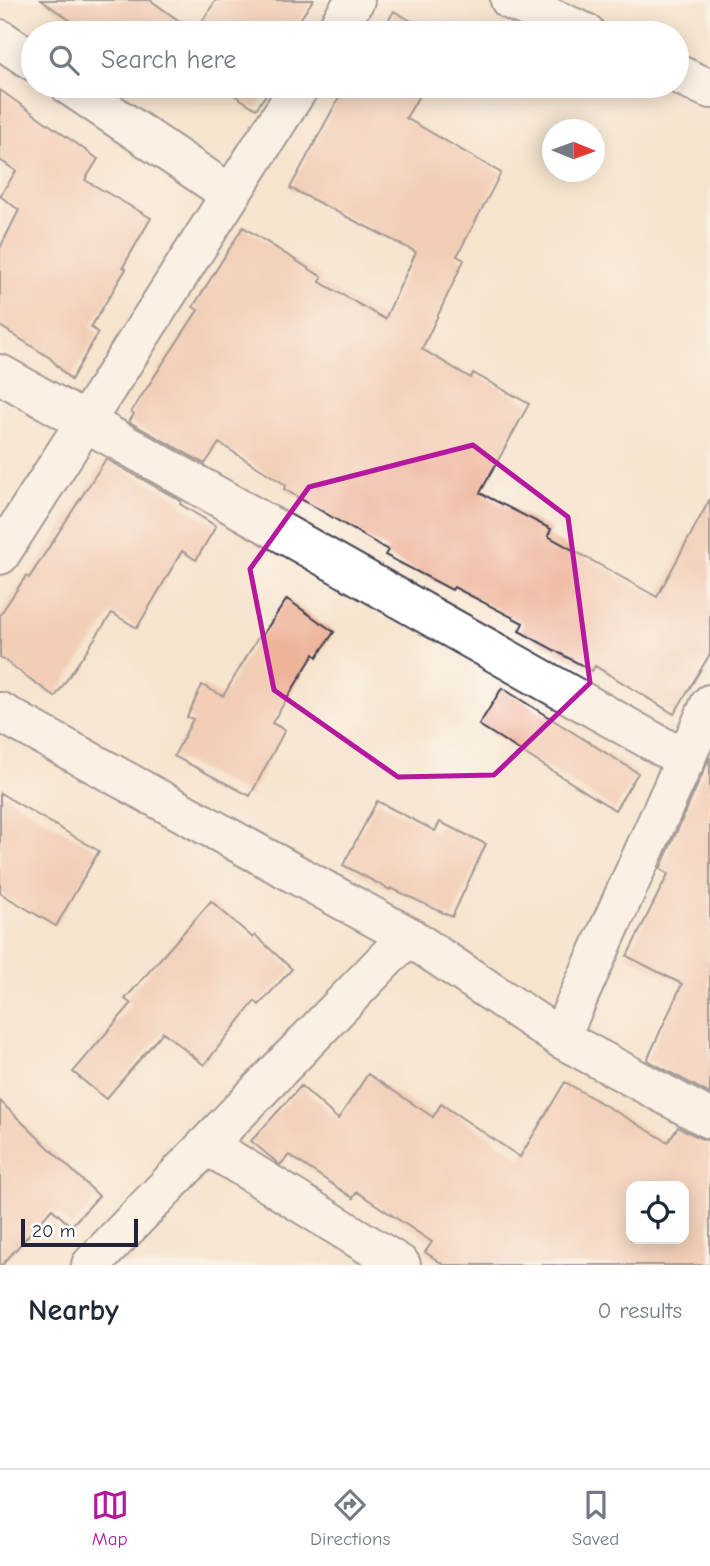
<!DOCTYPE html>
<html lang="en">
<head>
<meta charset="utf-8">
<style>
  :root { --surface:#fff; --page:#f6f6f7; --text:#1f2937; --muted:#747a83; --line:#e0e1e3; --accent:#b5179e }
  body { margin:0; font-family:"Comic Neue",sans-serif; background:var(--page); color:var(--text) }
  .controls { position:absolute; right:21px; bottom:21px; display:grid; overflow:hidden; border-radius:14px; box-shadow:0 4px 18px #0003 }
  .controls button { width:63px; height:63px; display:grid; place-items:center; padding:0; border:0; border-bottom:2px solid var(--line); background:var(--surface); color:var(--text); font:35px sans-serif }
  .compass { position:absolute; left:542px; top:119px; width:63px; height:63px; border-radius:50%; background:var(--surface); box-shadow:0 4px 18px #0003; rotate:91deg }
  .scale { position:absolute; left:21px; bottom:18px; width:117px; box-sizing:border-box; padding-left:7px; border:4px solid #22223b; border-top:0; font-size:19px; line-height:24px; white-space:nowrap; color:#22223b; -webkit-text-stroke:5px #fff; paint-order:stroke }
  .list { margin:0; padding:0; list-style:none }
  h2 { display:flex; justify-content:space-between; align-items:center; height:91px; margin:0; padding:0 28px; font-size:30px }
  h2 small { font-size:23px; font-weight:400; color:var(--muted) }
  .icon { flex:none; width:38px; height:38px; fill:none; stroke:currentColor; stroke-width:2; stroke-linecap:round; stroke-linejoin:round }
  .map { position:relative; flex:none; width:710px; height:1265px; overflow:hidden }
  .search { position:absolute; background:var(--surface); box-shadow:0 4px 18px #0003; left:21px; right:21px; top:21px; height:77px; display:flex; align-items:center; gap:18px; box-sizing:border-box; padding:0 24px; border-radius:38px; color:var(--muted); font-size:26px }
  .sheet { height:203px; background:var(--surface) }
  nav { display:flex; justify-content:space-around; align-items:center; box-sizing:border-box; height:98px; border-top:2px solid var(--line); background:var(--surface); font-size:19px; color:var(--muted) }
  nav a { display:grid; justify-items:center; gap:4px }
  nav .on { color:var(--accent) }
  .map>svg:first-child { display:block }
  .building { fill:#eeb49a; fill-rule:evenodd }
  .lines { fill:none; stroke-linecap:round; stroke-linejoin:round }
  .minor-casing { stroke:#423f51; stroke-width:42 }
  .minor { stroke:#fff; stroke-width:38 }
  .marked { fill:none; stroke:#b5179e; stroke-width:5; stroke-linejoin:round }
</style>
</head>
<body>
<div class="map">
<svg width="710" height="1265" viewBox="0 0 710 1265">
  <rect width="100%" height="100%" fill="#fff"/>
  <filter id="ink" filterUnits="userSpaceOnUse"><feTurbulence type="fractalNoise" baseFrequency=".0143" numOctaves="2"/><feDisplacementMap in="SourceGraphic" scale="14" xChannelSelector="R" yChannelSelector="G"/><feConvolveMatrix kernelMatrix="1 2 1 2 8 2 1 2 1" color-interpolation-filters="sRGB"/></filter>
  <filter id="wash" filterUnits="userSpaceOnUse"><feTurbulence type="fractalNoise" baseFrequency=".00686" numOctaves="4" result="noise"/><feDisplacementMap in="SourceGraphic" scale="28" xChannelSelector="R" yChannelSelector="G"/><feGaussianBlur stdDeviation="1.57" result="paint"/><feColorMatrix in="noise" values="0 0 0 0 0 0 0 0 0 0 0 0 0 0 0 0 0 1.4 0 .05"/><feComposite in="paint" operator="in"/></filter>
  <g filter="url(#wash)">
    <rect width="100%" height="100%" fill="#f6e4cd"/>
    <g id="blocks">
      <path class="building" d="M41 0H150L195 32 216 0H313L291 33H88Z
        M394 11 432 33H381Z
        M220 86H272L256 109Z
        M352 86H425L406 118 501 173 457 256 464 260 422 349 471 378 473 373 529 404 480 493 551 529 548 536 657 597 710 499V654L674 714 595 666 592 671 519 631 523 623 454 587 452 590 385 555 388 550 284 489 286 485 219 443 205 464 129 422 134 414 131 412 198 310 193 307 243 227 322 277 320 282 385 319 416 252 290 188 342 92 347 95Z
        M0 90 98 159 85 180 151 218 123 267 126 269 91 327 98 333 71 380 50 358 0 326V248L19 210 0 196 16 171 0 160Z
        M106 459 181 501 180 504 216 526 196 560 182 551 137 628 112 613 55 697 0 657V615L26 576 29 578Z
        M287 599 334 632 317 657 314 654 272 723 285 730 250 796 174 756 193 719 187 717 202 685 223 696 259 636 261 637Z
        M502 688 638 773 615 810 479 725Z
        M710 757V1094L647 1060 682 984 627 956 668 874 660 869Z
        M0 793 99 851 56 926 0 893Z
        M377 801 435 831 440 822 486 844 452 917 391 888 390 890 343 865Z
        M211 901 253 938 255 935 292 969 259 1005 255 1001 204 1065 163 1032 106 1099 73 1072 131 1004 125 999Z
        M368 1074 433 1117 441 1104 520 1157 565 1082 668 1142 678 1127 700 1138 710 1141V1265H444L425 1252 432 1242 357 1192 353 1198 289 1155 280 1165 251 1141 301 1086 338 1119ZM631 1186H684V1239H631Z
        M0 1101 99 1196 71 1226 52 1209 2 1265H0Z"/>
    </g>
  </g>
  <g filter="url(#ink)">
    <use href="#blocks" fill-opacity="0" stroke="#423f51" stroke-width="2"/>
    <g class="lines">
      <defs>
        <path id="minor" d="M510 0 586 33
          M334 33 355 0
          M0 39 33 61
          M677 74 710 89
          M70 86 230 194
          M0 374 686 760
          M0 555 300 86
          M0 712 408 936
          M560 1038 710 704
          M207 1145 401 1265
          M91 1265 408 936 560 1038 710 1119"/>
      </defs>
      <use href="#minor" class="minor-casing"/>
      <use href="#minor" class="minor"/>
    </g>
  </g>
  <path d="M0 0H710V1265H0ZM473 445 568 517 590 683 494 775 398 777 274 690 250 569 309 487Z" fill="#f6e4cd" fill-opacity=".55" fill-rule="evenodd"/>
  <path class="marked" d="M473 445 568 517 590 683 494 775 398 777 274 690 250 569 309 487Z"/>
</svg>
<div class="controls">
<button><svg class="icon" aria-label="locate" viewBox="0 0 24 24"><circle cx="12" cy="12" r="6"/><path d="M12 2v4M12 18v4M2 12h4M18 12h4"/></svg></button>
</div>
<svg class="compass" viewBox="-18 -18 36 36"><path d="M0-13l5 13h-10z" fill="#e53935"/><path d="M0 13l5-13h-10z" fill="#747a83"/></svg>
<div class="scale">20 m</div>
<div class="search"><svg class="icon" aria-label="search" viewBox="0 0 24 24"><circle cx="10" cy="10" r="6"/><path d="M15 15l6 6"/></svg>Search here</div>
</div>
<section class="sheet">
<h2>Nearby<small>0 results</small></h2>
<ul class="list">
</ul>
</section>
<nav>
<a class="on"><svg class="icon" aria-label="map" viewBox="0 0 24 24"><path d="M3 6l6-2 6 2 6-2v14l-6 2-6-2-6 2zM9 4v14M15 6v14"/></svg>Map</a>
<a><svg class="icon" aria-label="directions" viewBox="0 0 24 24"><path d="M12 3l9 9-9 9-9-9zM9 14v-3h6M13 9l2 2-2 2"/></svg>Directions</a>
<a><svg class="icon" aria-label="saved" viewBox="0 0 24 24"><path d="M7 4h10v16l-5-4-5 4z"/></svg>Saved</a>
</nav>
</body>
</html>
